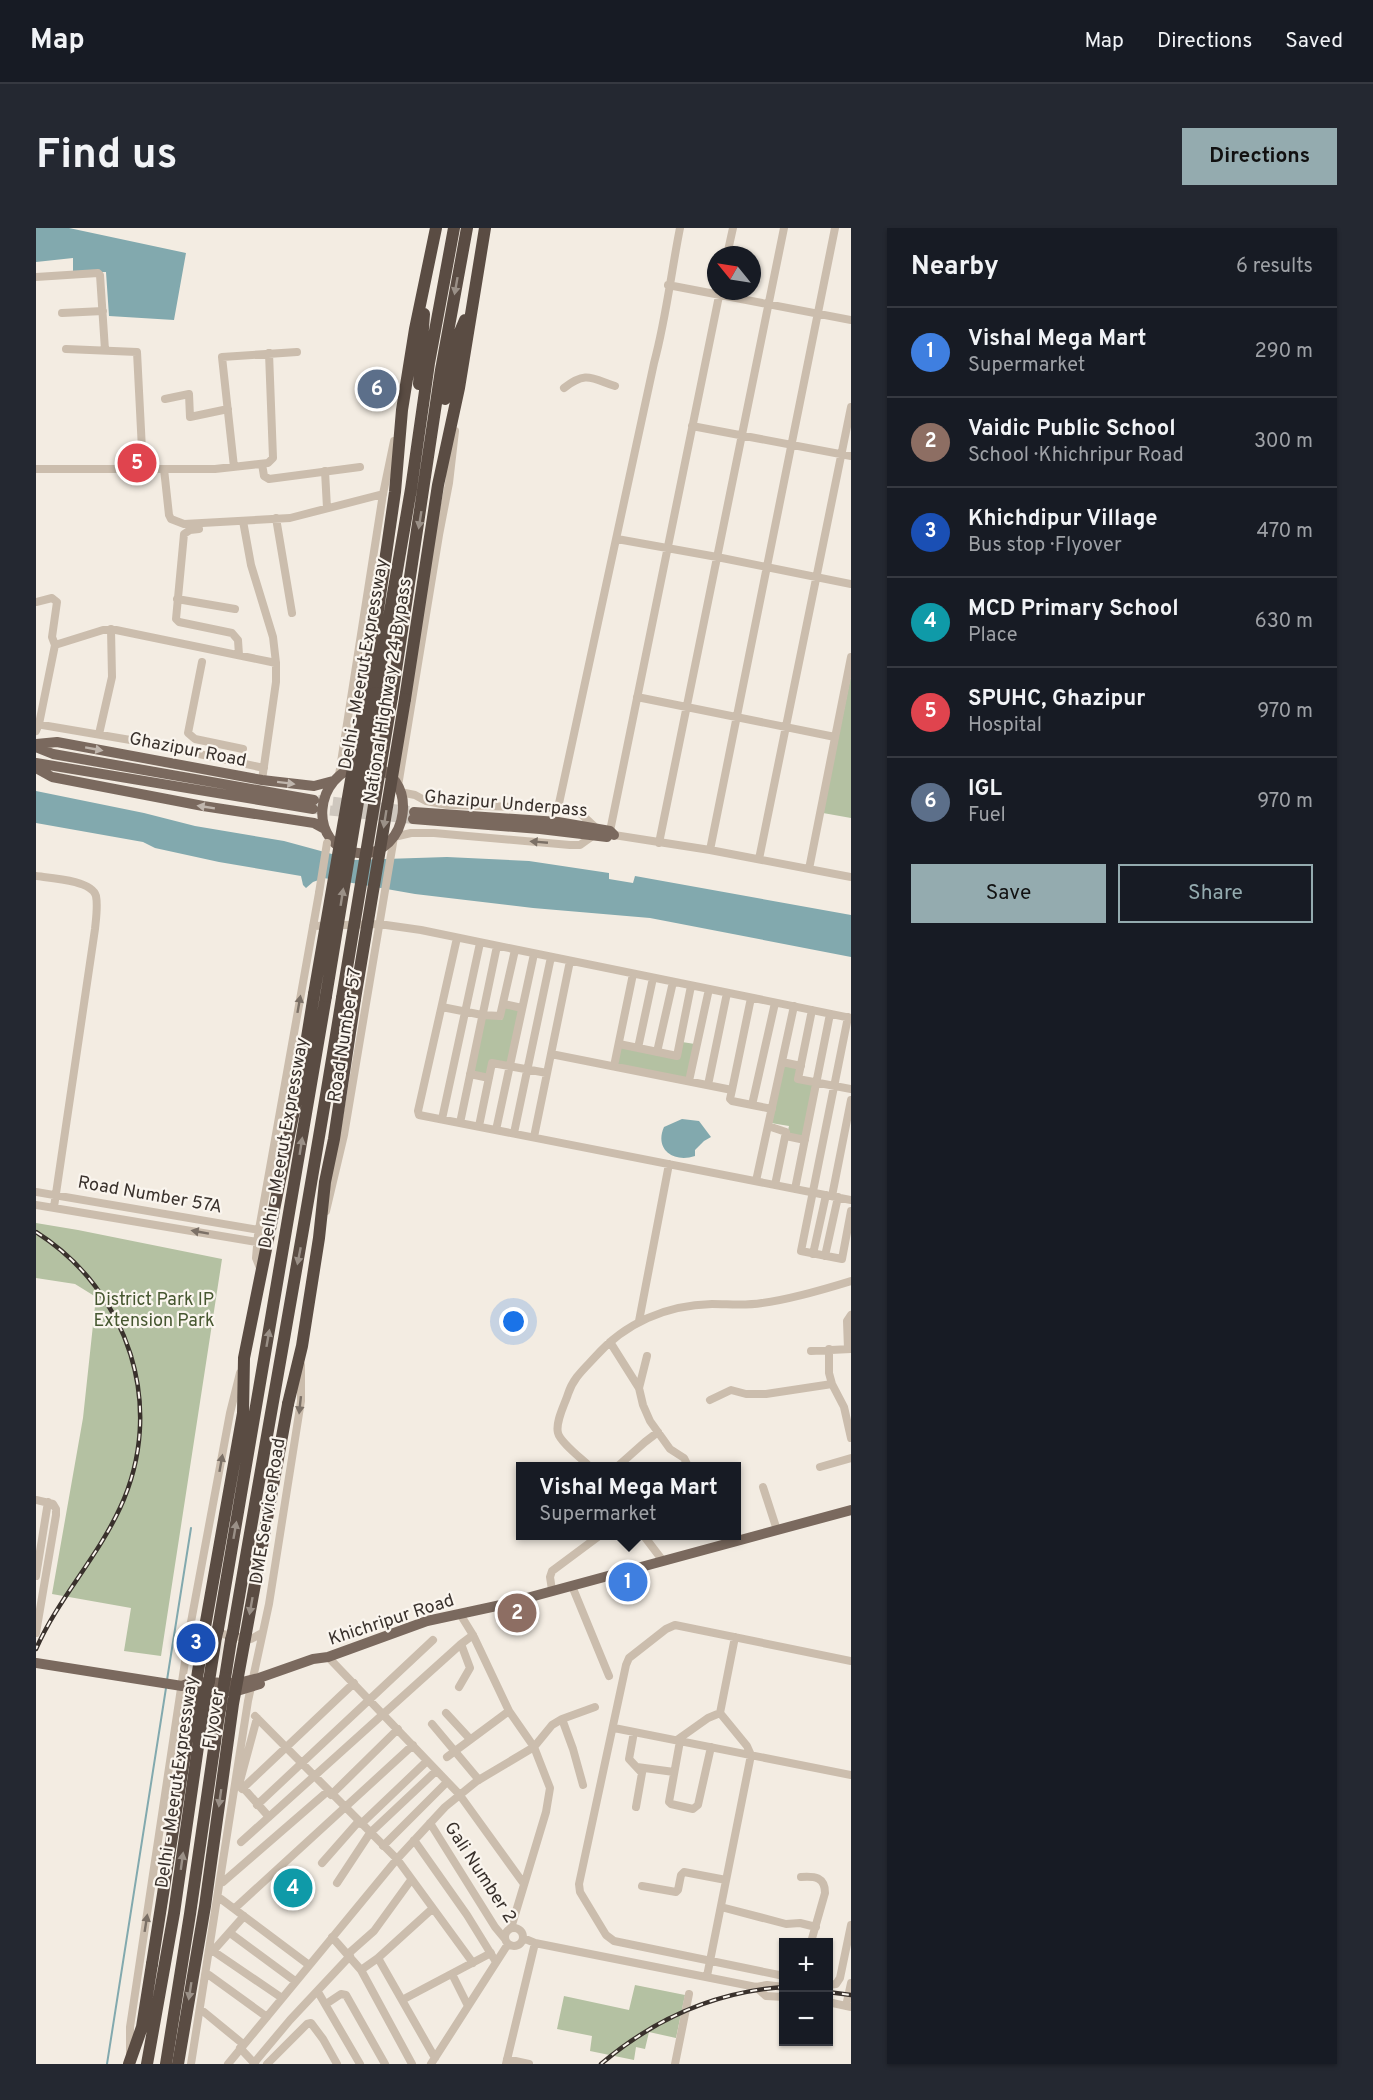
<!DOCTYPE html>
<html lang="en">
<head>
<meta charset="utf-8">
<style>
  :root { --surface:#171b24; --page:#242831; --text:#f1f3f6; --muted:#9ea1a6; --line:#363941; --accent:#94abaf }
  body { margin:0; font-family:Overpass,sans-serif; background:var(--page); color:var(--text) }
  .controls { position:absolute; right:18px; bottom:18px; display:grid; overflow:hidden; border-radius:0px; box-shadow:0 2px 4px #0004 }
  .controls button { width:54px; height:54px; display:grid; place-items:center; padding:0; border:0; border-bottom:2px solid var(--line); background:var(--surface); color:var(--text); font:30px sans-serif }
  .compass { position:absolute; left:671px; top:18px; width:54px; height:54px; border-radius:50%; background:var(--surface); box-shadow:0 2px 4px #0004; rotate:300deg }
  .you { position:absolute; left:478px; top:1094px; width:21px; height:21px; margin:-15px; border:4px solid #fff; border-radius:50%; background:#1a73e8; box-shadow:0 0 0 9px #1a73e833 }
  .badge { display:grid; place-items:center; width:39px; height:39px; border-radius:50%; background:var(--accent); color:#fff; font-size:20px; font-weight:700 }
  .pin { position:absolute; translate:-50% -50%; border:3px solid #fff; box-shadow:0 2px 6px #0006 }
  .popup { position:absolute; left:480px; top:1234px; width:225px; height:78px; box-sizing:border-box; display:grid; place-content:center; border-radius:0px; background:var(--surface); filter:drop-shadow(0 2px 4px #0005); font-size:20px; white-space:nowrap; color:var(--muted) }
  .popup b { font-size:22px; color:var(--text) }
  .popup::after { content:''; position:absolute; left:50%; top:100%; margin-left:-12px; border:12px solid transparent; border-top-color:var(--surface) }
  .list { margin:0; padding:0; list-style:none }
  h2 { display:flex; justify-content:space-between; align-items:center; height:78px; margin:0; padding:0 24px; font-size:26px }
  h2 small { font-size:20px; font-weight:400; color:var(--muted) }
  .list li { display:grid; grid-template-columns:39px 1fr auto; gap:18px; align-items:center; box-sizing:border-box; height:90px; padding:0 24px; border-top:2px solid var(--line) }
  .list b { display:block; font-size:22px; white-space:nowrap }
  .list p { margin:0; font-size:20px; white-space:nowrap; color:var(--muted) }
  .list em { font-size:20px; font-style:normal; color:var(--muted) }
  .actions { display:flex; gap:12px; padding:18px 24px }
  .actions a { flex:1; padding:14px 0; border:2px solid var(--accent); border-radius:0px; text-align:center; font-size:21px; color:var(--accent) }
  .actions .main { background:var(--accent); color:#111 }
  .map { position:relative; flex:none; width:815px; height:1836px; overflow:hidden; border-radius:0px }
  header { display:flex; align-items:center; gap:36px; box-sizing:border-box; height:84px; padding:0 30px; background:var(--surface); border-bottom:2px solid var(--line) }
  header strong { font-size:28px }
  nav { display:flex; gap:33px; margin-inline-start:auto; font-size:21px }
  .intro { display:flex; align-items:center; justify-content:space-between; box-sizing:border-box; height:144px; padding:0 36px }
  h1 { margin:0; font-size:42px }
  .button { padding:15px 27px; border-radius:0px; background:var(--accent); color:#111; font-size:21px; font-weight:700 }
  main { display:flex; gap:36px; padding:0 36px }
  aside { flex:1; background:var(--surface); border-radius:0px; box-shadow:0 2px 4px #0004 }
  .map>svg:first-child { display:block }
  .green { fill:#b4c1a2 }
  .water { fill:#82a9ae }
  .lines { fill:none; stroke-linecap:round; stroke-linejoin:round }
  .stream { stroke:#82a9ae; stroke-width:2 }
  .major-tunnel { stroke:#cec7be; stroke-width:10; stroke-dasharray:10 5; stroke-linecap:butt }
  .minor { stroke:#cbbdad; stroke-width:8 }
  .major { stroke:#7a695e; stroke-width:10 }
  .highway { stroke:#5a4c43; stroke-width:12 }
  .rail-casing { stroke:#39312c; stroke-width:4.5 }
  .rail { stroke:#faf5ee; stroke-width:2; stroke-dasharray:7; stroke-linecap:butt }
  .minor-bridge { stroke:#cbbdad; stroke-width:8 }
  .highway-bridge { stroke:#5a4c43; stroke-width:12 }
  .oneway { fill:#9a9087 }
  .oneway2 { fill:#c0b6ad }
  .oneway3 { fill:#7b7066 }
  .labels { text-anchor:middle; stroke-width:4.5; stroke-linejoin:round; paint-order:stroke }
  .street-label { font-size:18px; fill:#39312c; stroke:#faf5ee }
  .park-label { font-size:18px; fill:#465730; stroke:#faf5ee }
</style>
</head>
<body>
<header>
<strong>Map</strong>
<nav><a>Map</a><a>Directions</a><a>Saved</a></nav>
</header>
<div class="intro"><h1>Find us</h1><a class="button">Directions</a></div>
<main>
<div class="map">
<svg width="815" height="1836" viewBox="0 0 815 1836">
  <rect width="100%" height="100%" fill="#f3ece2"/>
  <path class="green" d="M815 447V590L787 585Z
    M469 778 485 781 473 837 455 833 452 848 435 845 447 788 466 792Z
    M646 814 659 816 652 852 581 837 585 818 642 830Z
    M747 837 762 840 760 852 778 856 767 910 751 907 753 898 735 895Z
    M0 995 42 1002 186 1031 125 1428 88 1423 95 1380 16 1366 47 1190 60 1069 39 1056 0 1050Z
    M599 1757 649 1767 640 1810 613 1804 609 1821 600 1819 598 1832 554 1823 556 1808 521 1801 528 1768 593 1782Z"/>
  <path class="water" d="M0 0H33L150 25 138 92 73 88 70 44H37V30L0 34Z
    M0 563 108 585 159 598 248 613 318 632 411 629 493 633 573 645V651L597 655 599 648 815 687V729L614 690 497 680 379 666 288 650 277 654 270 660 267 657 265 648 183 634 119 620 107 614 0 595Z
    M646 891 663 893 675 909 668 913 659 922V928C638 935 618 922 628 899Z"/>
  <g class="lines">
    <path class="stream" d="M131 1452 155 1300
      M71 1836 130 1460"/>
    <path class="major-tunnel" d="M282 572 373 583
      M279 581 377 591"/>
    <path class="minor" d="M691 27 697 0
      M0 49 62 45 64 47 69 122
      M632 57 815 92
      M26 85 67 83
      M30 121 101 124 107 241
      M528 160C550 143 555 150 579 158
      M129 171 153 166 154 189 192 181
      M656 198 815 228
      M226 236 228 248 233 251 324 239
      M198 239 186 129 261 124
      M0 241H179L232 235 237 230 233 125
      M128 241 133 287 135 291 148 296 254 290 347 266
      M289 243 291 280
      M240 290 256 385
      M207 293 215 337 237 409 240 435V454L226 552
      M163 301 154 302 148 306 140 391 143 394 196 405 202 412 203 427
      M581 311 681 329 815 356
      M141 371 199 381
      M0 374 16 370 21 374 16 409 19 417
      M166 434 152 505 159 511 207 521
      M601 469 799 509
      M0 496 112 515 228 540
      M0 503 3 496 19 417 67 402H80L240 435
      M63 506 76 449 75 401
      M303 547 347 266 358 213
      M362 558 403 307 413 255 419 203
      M364 564 379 567 390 573 411 577 522 580 544 585 560 600
      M522 580 618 135C630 91 635 45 644 0
      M578 607 674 622 815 649
      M573 608 684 63
      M623 615 748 0
      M674 622 799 0
      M723 631 815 179
      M773 641 815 429
      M0 648C14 650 56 652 60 668 62 678 60 691 59 701L18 979
      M277 698 343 696 385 702 815 790
      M421 710 382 883 383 887 815 972
      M468 776 486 780
      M406 779 446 787 464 788 479 722
      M776 782 762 851 815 861
      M812 789 765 1023 806 1031 815 983
      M583 816 641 828 655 758
      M602 820 617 750
      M621 824 637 754
      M515 826 696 862 715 770
      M746 834 765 838
      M578 838 597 746
      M434 846 453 850
      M653 853 673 761
      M672 857 691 765
      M696 862 694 871 696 873 736 881
      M716 877 739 775
      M406 891 444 715
      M424 895 461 718
      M443 898 456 835 511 845
      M732 898 750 904 739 957
      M460 902 498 726
      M478 905 515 729
      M750 908 769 912
      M498 909 534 733
      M720 953 758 778
      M759 961 794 786
      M0 964 223 1002
      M796 968 815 872
      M0 977 221 1014
      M290 983 308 907 358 609 375 605H398L534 617H544L558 607
      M777 1026 790 967
      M789 1028 802 969
      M224 1040 220 1030 222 1007 283 665
      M603 1093 633 936
      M574 1114 603 1160 607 1177 614 1193 634 1221 648 1230 652 1238
      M793 1121V1145L796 1156 808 1179 815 1210
      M812 1121 811 1093 815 1087
      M775 1123 815 1121
      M603 1160 611 1128
      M674 1172 695 1162 710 1166H730L796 1156
      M553 1238C546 1231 524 1214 522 1205 519 1194 529 1176 532 1166 537 1150 548 1141 559 1129 589 1095 630 1077 676 1076 693 1076 709 1078 726 1075 756 1071 786 1062 815 1053
      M582 1238 609 1214 622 1204
      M784 1239 815 1230
      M727 1259 741 1302
      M0 1272 17 1276 20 1281V1287L0 1405
      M608 1308 627 1333
      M0 1348 12 1274
      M536 1358 573 1448
      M516 1362 514 1349 516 1343 563 1308
      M424 1386 437 1407 473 1483 498 1519 514 1560 510 1584 475 1700
      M155 1394 163 1402 215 1411 226 1405
      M292 1429 423 1566 488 1656
      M423 1459 434 1440 425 1416
      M410 1485 434 1511
      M684 1485 699 1409
      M219 1488 361 1631 437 1735
      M526 1491 537 1521 547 1557
      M396 1496 443 1552
      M578 1500 815 1547
      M598 1504 593 1531 606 1545 600 1579
      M641 1512 672 1490 684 1485 711 1518 715 1527 671 1748
      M644 1513 633 1574 635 1576 657 1581 662 1577 675 1519
      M411 1529 473 1483
      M601 1539 638 1544
      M204 1553 221 1490
      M204 1556 233 1589
      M206 1561 318 1455
      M295 1567 362 1501
      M221 1577 397 1412
      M394 1595 459 1699 469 1711
      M325 1596 391 1533
      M378 1612 431 1687 460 1734
      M205 1614 425 1416 437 1407
      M347 1618 411 1554
      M286 1635 323 1593
      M765 1649C779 1648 789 1649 789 1665L775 1714
      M187 1654 292 1563
      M301 1655 334 1605 400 1543
      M606 1658 640 1664 642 1662 645 1647 648 1644 690 1652
      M185 1671 273 1737
      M685 1679 750 1696 764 1695 780 1699
      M199 1680 377 1517
      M396 1681 342 1730 399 1830
      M208 1688 177 1723 246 1770
      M469 1709a9 9 0 1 1 18 0a9 9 0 1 1-18 0Z
      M194 1705 259 1753
      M296 1709 325 1742 376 1836
      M487 1710 499 1715 720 1759 731 1757 748 1759
      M312 1726 338 1703 375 1652
      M325 1742 342 1730
      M416 1746 432 1778
      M173 1747 231 1789
      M748 1748 578 1713 570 1707 544 1664 543 1656 590 1437 593 1430 630 1401 639 1397 815 1433
      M792 1757 800 1756 804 1750 815 1697
      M720 1759 730 1768 748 1769
      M282 1764 324 1836
      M366 1772 455 1725
      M792 1774 815 1779
      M290 1776 305 1766 310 1767 349 1836
      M810 1778 815 1755
      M168 1784 207 1816
      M204 1820 219 1836
      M94 1825V1799L155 1394 194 1185 204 1145
      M471 1831 493 1836
      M218 1835 254 1792 314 1728
      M155 1836 212 1473 233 1376 265 1173V1137
      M192 1836 361 1631 409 1579 441 1553 498 1519 516 1497 526 1491 559 1479
      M231 1836 271 1796 275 1795 287 1811 301 1836
      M395 1836 472 1716
      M470 1836 499 1715
      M639 1836 653 1766"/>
    <path class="major" d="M0 516 21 514 226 552 278 558 297 553
      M0 519 17 526 278 572
      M0 535 277 581
      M328 537C388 542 373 631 322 625 271 620 276 544 328 537Z
      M0 540 16 549 167 578 278 595 289 601
      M378 584 522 594 574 603 578 607
      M377 591 504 601 571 609
      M0 1435 146 1458 155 1454 202 1455 223 1450 277 1431 292 1429 391 1393 465 1377 815 1282
      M163 1463H201L224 1456"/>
    <path class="highway" d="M383 156 388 86
      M409 171 423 106 429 92
      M330 465 359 264 366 182 379 101 400 0
      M340 465 375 261 393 135 418 0
      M356 469 405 142 431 0
      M369 471 402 257 423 160 449 0
      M252 1176 266 1118 283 1010 289 954 298 911 319 771
      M169 1399 207 1185 208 1130 264 853 278 766
      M182 1401 290 768
      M197 1404C233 1192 272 982 306 770
      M189 1450 195 1412
      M173 1453 180 1409
      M164 1504 168 1476
      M180 1506 184 1481
      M93 1836 106 1799 116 1736
      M111 1836 138 1685 163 1512
      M130 1836 154 1686 179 1514"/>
    <defs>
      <path id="rail" d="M0 1004C93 1063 131 1179 84 1280 61 1330 22 1371 0 1421
        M792 1764 815 1767
        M565 1836C618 1791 678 1764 748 1759"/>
    </defs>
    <use href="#rail" class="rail-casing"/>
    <use href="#rail" class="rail"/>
    <path class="minor-bridge" d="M283 665 291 615"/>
    <path class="highway-bridge" d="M278 766 330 465
      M290 768 340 465
      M306 770 356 469
      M319 771 369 471
      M180 1409 182 1401
      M195 1412 197 1404
      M168 1476 173 1453
      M184 1481 189 1450
      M163 1512 164 1504
      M179 1514 180 1506
      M116 1736 169 1399
      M142 1836 169 1678 197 1476 252 1176"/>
  </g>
  <defs><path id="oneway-solid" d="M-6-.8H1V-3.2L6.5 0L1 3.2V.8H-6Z" transform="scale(1.5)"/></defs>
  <g class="oneway">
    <use href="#oneway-solid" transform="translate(420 58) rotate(100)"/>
    <use href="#oneway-solid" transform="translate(384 292) rotate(99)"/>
    <use href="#oneway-solid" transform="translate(349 591) rotate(99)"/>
    <use href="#oneway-solid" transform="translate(306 669) rotate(-81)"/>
    <use href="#oneway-solid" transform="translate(265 918) rotate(-81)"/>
    <use href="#oneway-solid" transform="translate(263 1028) rotate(101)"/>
    <use href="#oneway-solid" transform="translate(232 1110) rotate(-80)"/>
    <use href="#oneway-solid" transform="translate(199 1302) rotate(-80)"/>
    <use href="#oneway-solid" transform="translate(215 1378) rotate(100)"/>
    <use href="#oneway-solid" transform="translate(184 1570) rotate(98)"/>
    <use href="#oneway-solid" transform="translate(146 1633) rotate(-82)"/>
    <use href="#oneway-solid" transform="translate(154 1763) rotate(99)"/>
  </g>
  <g class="oneway2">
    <use href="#oneway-solid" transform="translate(58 521) rotate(10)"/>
    <use href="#oneway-solid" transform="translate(250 555) rotate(7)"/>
    <use href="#oneway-solid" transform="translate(170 579) rotate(-171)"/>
  </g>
  <g class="oneway3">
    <use href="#oneway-solid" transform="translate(503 614) rotate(-175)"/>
    <use href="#oneway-solid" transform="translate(263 776) rotate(-80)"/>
    <use href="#oneway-solid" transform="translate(164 1004) rotate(-170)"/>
    <use href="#oneway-solid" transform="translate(264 1177) rotate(96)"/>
    <use href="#oneway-solid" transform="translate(185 1235) rotate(-80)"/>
    <use href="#oneway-solid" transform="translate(110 1695) rotate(-81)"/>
  </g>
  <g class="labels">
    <g class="street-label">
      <text transform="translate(327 436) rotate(-80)" y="6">Delhi - Meerut Expressway</text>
      <text transform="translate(351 463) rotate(-81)" y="6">National Highway 24 Bypass</text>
      <text transform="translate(152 521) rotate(11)" y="6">Ghazipur Road</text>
      <text transform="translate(470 575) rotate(5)" y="6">Ghazipur Underpass</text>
      <text transform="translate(308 807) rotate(-81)" y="6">Road Number 57</text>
      <text transform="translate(247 915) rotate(-80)" y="6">Delhi - Meerut Expressway</text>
      <text transform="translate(114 966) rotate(10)" y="6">Road Number 57A</text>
      <text transform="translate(231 1283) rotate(-81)" y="6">DME Service Road</text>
      <text transform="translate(355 1391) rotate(-18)" y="6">Khichripur Road</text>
      <text transform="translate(177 1491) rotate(-81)" y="6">Flyover</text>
      <text transform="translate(140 1554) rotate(-82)" y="6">Delhi - Meerut Expressway</text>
      <text transform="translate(445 1644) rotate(57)" y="6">Gali Number 2</text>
    </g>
    <g class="park-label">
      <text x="118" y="1077">District Park IP<tspan x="118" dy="21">Extension Park</tspan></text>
    </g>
  </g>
</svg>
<div class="controls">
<button>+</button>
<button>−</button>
</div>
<svg class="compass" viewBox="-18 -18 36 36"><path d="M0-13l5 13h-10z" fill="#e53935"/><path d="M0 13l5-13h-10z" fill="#9ea1a6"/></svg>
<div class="you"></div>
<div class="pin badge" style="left:592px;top:1354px;background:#3f7fe0">1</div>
<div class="popup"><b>Vishal Mega Mart</b>Supermarket</div>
<div class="pin badge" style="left:481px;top:1385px;background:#8d6e63">2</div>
<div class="pin badge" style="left:160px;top:1415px;background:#1a4fb4">3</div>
<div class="pin badge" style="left:257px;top:1660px;background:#0f9aa8">4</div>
<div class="pin badge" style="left:101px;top:235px;background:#e0444e">5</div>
<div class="pin badge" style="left:341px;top:161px;background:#5c6f8a">6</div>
</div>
<aside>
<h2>Nearby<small>6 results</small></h2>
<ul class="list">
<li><span class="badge" style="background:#3f7fe0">1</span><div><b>Vishal Mega Mart</b><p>Supermarket</p></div><em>290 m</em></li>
<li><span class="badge" style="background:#8d6e63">2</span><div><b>Vaidic Public School</b><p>School · Khichripur Road</p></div><em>300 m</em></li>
<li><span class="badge" style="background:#1a4fb4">3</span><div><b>Khichdipur Village</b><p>Bus stop · Flyover</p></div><em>470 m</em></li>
<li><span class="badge" style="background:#0f9aa8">4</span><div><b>MCD Primary School</b><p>Place</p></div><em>630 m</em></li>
<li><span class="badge" style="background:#e0444e">5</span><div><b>SPUHC, Ghazipur</b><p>Hospital</p></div><em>970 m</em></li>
<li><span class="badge" style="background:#5c6f8a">6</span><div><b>IGL</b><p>Fuel</p></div><em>970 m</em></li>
</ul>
<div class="actions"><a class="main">Save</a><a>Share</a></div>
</aside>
</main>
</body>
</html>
